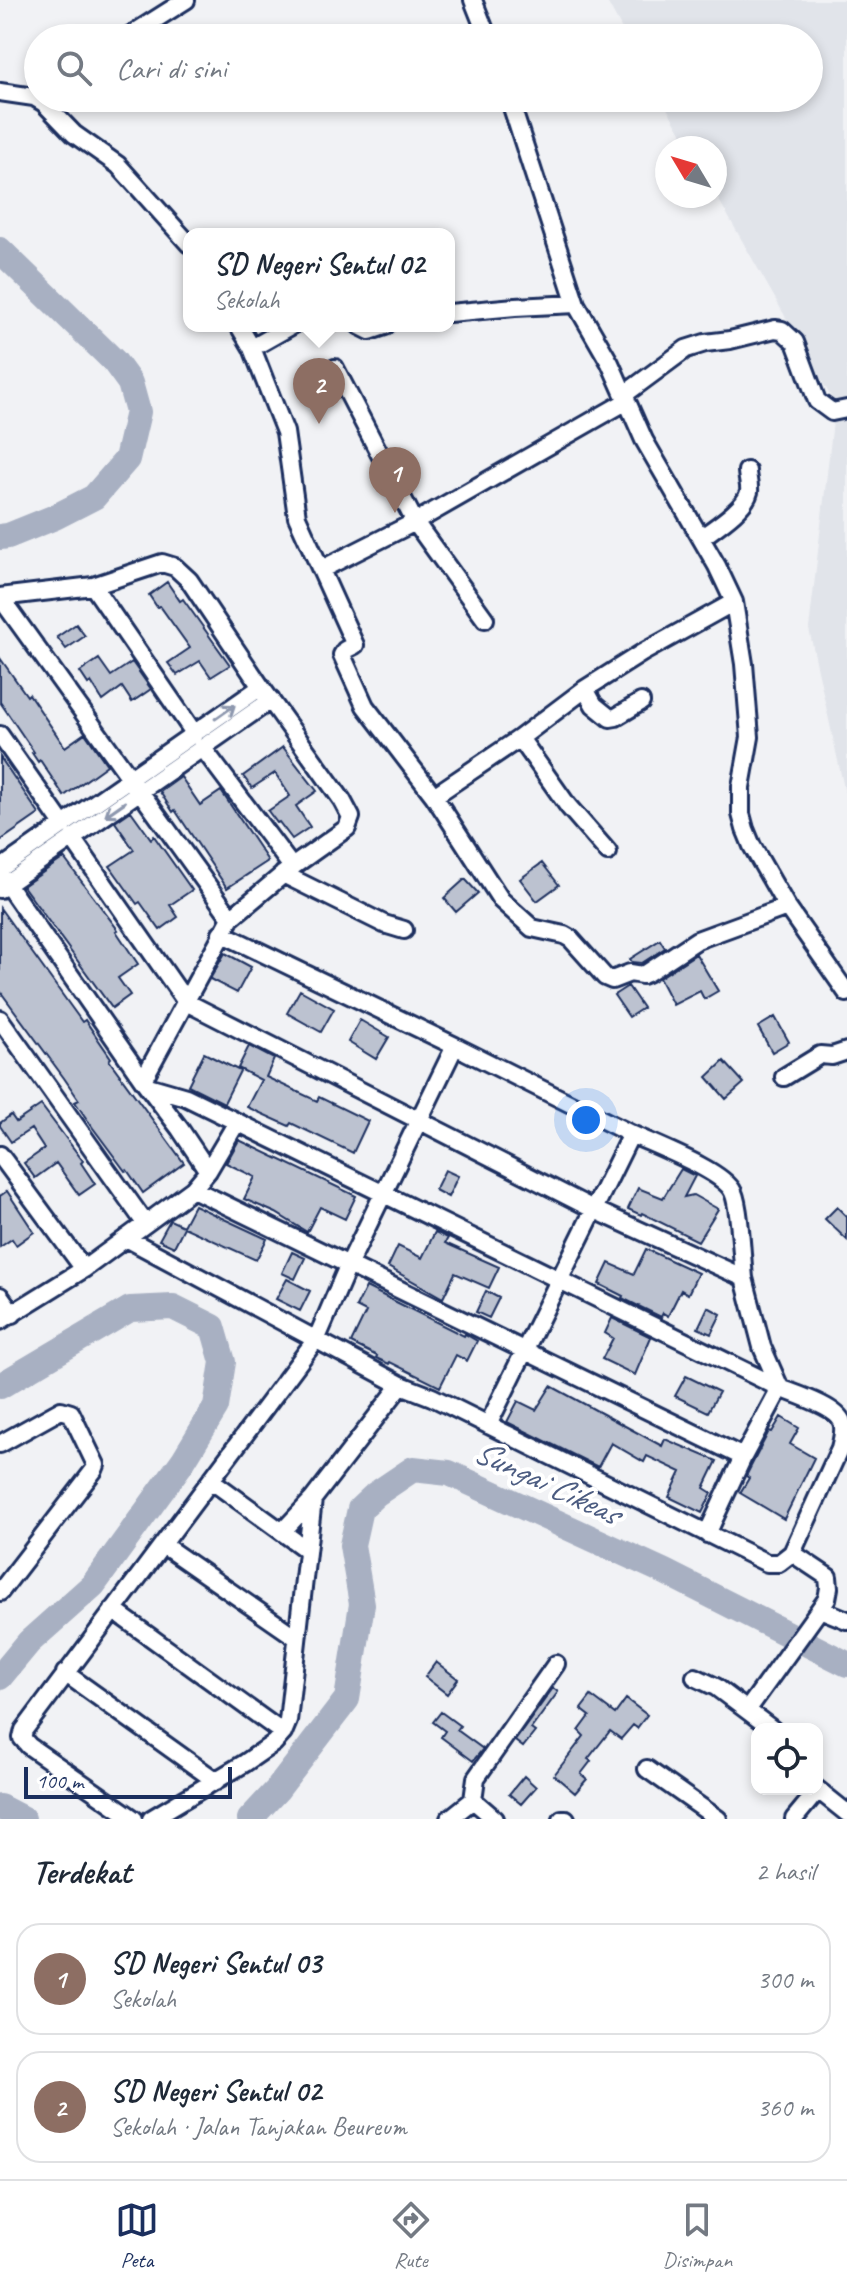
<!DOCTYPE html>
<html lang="id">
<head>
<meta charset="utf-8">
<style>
  :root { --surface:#fff; --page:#f2f2f3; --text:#1f2937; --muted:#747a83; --line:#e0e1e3; --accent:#1b2f5e }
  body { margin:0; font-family:Caveat,sans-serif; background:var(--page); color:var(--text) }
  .controls { position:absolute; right:24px; bottom:24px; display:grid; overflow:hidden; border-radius:16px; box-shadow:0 4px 12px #0003 }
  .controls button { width:72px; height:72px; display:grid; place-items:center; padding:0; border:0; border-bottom:2px solid var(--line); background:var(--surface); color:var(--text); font:40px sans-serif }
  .compass { position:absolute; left:655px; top:136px; width:72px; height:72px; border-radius:50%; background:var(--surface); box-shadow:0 4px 12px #0003; rotate:308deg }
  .scale { position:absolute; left:24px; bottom:20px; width:208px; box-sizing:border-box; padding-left:8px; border:4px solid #1b2f5e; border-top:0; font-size:22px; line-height:28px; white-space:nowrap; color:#1b2f5e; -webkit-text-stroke:6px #fff; paint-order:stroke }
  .you { position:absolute; left:586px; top:1120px; width:28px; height:28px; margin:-20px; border:6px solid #fff; border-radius:50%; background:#1a73e8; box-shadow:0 0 0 12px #1a73e833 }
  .badge { display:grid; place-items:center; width:52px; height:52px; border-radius:50%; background:var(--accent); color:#fff; font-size:26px; font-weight:700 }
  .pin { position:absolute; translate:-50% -66px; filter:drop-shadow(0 2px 4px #0008) }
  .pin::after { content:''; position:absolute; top:42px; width:28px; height:24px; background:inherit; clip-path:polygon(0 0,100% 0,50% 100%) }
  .popup { position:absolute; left:183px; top:228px; width:272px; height:104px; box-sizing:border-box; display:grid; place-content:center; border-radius:16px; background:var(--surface); filter:drop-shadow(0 2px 6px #0005); font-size:26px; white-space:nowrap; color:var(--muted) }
  .popup b { font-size:30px; color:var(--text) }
  .popup::after { content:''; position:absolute; left:50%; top:100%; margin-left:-16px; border:16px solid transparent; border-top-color:var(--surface) }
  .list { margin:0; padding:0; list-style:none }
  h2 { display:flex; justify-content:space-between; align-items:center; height:104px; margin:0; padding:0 32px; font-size:34px }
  h2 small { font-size:26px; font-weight:400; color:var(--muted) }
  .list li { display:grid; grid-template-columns:52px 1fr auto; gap:24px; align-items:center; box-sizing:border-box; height:112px; margin:0 16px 16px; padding:0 16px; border:2px solid var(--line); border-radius:24px }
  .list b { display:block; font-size:30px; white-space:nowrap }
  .list p { margin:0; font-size:26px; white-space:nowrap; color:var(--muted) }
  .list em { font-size:26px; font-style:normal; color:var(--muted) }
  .icon { flex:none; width:44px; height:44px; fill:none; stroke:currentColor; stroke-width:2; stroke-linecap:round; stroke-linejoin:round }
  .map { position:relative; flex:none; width:847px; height:1819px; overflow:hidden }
  .search { position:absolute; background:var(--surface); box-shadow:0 4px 12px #0003; left:24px; right:24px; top:24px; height:88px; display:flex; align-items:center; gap:20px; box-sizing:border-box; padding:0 28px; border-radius:44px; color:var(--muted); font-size:30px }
  .sheet { height:360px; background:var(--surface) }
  nav { display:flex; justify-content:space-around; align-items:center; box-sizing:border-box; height:112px; border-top:2px solid var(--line); background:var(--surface); font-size:22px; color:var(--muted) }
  nav a { display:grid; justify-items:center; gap:4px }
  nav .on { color:var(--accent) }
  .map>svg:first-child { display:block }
  .built { fill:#e1e4ea }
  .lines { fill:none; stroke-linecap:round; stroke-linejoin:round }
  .river { stroke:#a8b0c2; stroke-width:26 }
  .building { fill:#bcc2d0; stroke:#1b2f5e; stroke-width:2 }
  .street-casing { stroke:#1b2f5e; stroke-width:22 }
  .street { stroke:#fff; stroke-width:16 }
  .oneway { stroke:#8d97ae }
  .labels { text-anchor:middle; stroke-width:8; stroke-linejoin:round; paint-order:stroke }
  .water-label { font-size:34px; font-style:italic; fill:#4c5c81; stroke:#fff }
</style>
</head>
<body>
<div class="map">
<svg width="847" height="1819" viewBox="0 0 847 1819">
  <rect width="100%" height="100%" fill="#f1f2f5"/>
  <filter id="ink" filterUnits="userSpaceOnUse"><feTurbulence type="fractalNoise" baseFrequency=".0125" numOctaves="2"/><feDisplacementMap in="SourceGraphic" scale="16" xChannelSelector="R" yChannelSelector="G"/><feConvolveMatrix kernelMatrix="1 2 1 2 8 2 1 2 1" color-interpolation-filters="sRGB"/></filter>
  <g filter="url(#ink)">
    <path class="built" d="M606 0H847V802L809 629 835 404 715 193V148H690L661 98H809V38H627Z"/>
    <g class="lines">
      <path class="river" d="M0 250 114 361 130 383 138 412 127 459 94 497 55 517 8 536 0 537
        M0 1386 130 1309 173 1307 213 1327 223 1362 216 1407 183 1461 93 1585 29 1642 0 1677
        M0 1807 23 1819
        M250 1819 277 1790 347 1699 362 1604 352 1545 360 1509 376 1494 413 1469 449 1473 665 1572 847 1664"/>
    </g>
    <path class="building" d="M167 582 180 601 183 599 230 665 211 677 200 661 177 675 168 663 190 648 160 606 157 607 149 595Z
      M76 624 85 636 66 649 57 637Z
      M0 658 27 696 29 694 65 747 85 733 107 765 64 796 40 760 38 762 32 753 34 752 0 702Z
      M99 659 111 676 132 662 151 689 132 702 122 687 103 701 91 682 88 684 80 672Z
      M283 747 317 791 296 806 310 827 292 839 279 822 277 823 268 811 290 796 275 773 252 788 243 776Z
      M0 757 39 814 0 841Z
      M181 777 200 805 221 791 268 861 227 888 175 810 173 812 160 792Z
      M131 811 151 839 154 836 192 890 170 905 178 917 160 930 140 902 137 904 110 866 134 850 115 822Z
      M64 858 118 930 116 931 138 964 118 978 130 995 112 1008 23 886Z
      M542 863 559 885 537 901 520 879Z
      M465 879 478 893 456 912 444 898Z
      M0 908 82 1022 85 1020 111 1058 109 1060 184 1163 143 1193 127 1170 125 1171 93 1128 75 1102 79 1100 64 1078 0 991Z
      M660 940 665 948 642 963 632 962 630 959Z
      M225 953 251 967 237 993 210 979Z
      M696 954 718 991 704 999 700 991 673 1005 659 978Z
      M628 986 643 1008 629 1017 614 995Z
      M300 990 334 1009 321 1032 287 1013Z
      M775 1017 789 1042 772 1052 758 1027Z
      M360 1020 389 1037 376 1059 348 1042Z
      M249 1046 274 1059 266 1077 317 1101 319 1097 368 1121 353 1153 291 1123 289 1126 247 1107 261 1080 238 1068Z
      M204 1053 240 1071 224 1103 188 1085Z
      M724 1061 744 1083 726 1099 707 1077Z
      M41 1105 83 1161 81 1163 95 1184 79 1195 56 1163 35 1178 24 1163 44 1149 31 1129 11 1142 0 1126V1123L11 1115 16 1122Z
      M239 1140 356 1196 345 1219 320 1207 307 1232 276 1213 244 1199 255 1177 226 1163Z
      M681 1169 695 1176 684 1197 693 1195 718 1209 698 1241 642 1213 641 1215 628 1209 638 1188 663 1198Z
      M445 1170 458 1176 448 1197 435 1190Z
      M7 1191 34 1232 16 1245 12 1239 0 1247V1196Z
      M194 1205 267 1239 256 1260 184 1227 174 1247 159 1240 170 1220 183 1226Z
      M837 1207 847 1217V1240L825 1219Z
      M435 1232 448 1238 445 1243 499 1267 489 1288 455 1273 443 1298 388 1267 398 1246 422 1258Z
      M646 1249 698 1273 688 1294 681 1290 668 1316 663 1313 661 1317 622 1298 623 1296 599 1284 609 1263 634 1274Z
      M292 1252 305 1258 295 1279 282 1273Z
      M287 1279 310 1291 300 1311 276 1299Z
      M366 1287 464 1336 465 1334 477 1341 467 1361 456 1355 440 1387 390 1362 389 1364 376 1358 377 1356 351 1343 366 1312 356 1307Z
      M486 1291 499 1298 489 1318 476 1312Z
      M708 1307 721 1314 711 1334 698 1328Z
      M612 1318 651 1337 635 1375 602 1359 613 1338 605 1333Z
      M686 1376 719 1392 708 1412 675 1396Z
      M551 1386 662 1446 665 1439 717 1461 704 1488 712 1493 702 1513 669 1497 681 1472 647 1456 644 1462 611 1443 598 1467 507 1422 518 1401 536 1410Z
      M781 1417 799 1428 790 1444 814 1458 784 1519 740 1493 749 1478 746 1476 769 1431 772 1432Z
      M436 1662 458 1679 447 1694 425 1677Z
      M553 1688 558 1692 531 1729 535 1732 523 1747 515 1741Z
      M591 1696 615 1714 626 1699 647 1715 637 1728 633 1725 621 1739 610 1731 588 1759 591 1761 581 1774 587 1779 575 1793 554 1775 584 1736 579 1731 590 1716 581 1709Z
      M441 1712 460 1726 457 1730 483 1749 473 1761 441 1737 445 1731 433 1722Z
      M524 1776 536 1787 521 1804 509 1794Z"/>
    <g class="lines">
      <defs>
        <path id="street" d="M473 0 488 38
          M126 38 186 0
          M0 92 34 97 44 103 74 134 118 165 189 244
          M509 98 576 304 610 363 644 440 717 566 734 602 744 664 750 737 741 787V814L745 829 752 846 787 907 847 993
          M449 313 515 307 576 304
          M239 326 252 348
          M291 326 252 348 285 432 297 517 355 645 345 650 342 655 365 706 434 796 501 900 532 928 564 935 571 939 605 977 612 980 630 973 642 975 647 973 697 940 787 907
          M360 326 370 331 385 326
          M335 368 415 522 485 619
          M625 394 686 349 705 343 730 340 775 329 782 330 795 342 817 401 832 412 847 409
          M701 538C714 528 745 509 749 492 750 486 747 477 747 471
          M322 569 415 522 627 401
          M93 586 194 733
          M0 597 93 586 162 563 175 567 189 580 261 687 342 800 351 817 347 828 292 867 231 918
          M0 597 231 918 143 1080
          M585 689 594 705 610 718 616 717 641 702
          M0 735 63 825
          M520 738 568 806 608 852
          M202 747 292 867
          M434 796 520 738 585 689 642 653 734 602
          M72 838 186 1002 595 1210 744 1278 762 1347 780 1388 743 1457 707 1534
          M0 869 261 687
          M0 874 143 1080 180 1129 208 1171
          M283 874 384 924 404 930
          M0 889 271 700
          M0 1019 145 1223
          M455 1046 631 1134
          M784 1077 820 1055 832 1056 847 1051
          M0 1155 84 1269
          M193 1189 743 1457
          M126 1238 401 1385 432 1397 767 1563H779L792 1553 840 1448C842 1440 845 1430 842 1422 837 1407 795 1394 780 1388L186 1097 148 1086
          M0 1296 13 1314
          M0 1321 84 1269 193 1189 208 1171 237 1122
          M488 1425 631 1134C654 1145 724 1171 733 1192 740 1207 742 1259 744 1278
          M0 1444 61 1410 71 1413 96 1465 94 1470 0 1592
          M212 1481 307 1550
          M282 1532 313 1499
          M163 1545 297 1638
          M820 1609 847 1620
          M113 1610 283 1733
          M65 1673 216 1781
          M695 1677 716 1687 772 1729
          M748 1709 827 1599 829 1588 828 1577 792 1553
          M647 1769 718 1819
          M817 1789 847 1813
          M473 1800 495 1819
          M134 1819 29 1746 22 1738 24 1730 317 1338 348 1266 455 1046 221 933
          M151 1819 245 1763 274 1743 283 1733 288 1721 313 1499 401 1385
          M449 1819 473 1800 476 1778 556 1664
          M562 1819H566
          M794 1819 818 1790"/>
      </defs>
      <use href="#street" class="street-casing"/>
      <use href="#street" class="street"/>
    </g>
    <defs><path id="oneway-shaft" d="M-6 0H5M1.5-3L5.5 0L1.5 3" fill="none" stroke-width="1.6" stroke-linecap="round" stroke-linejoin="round" transform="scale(2)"/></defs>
    <g class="oneway">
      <use href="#oneway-shaft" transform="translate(225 712) rotate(-35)"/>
      <use href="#oneway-shaft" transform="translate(115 809) rotate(145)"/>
    </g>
  </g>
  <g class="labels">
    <g class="water-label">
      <text transform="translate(547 1481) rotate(25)" y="12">Sungai Cikeas</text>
    </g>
  </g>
</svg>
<div class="controls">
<button><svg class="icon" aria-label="locate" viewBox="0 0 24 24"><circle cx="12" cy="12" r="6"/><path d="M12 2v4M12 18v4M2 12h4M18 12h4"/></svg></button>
</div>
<svg class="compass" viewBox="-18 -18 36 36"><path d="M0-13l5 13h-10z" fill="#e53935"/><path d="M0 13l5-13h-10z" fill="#747a83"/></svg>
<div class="scale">100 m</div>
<div class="you"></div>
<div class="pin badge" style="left:395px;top:513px;background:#8d6e63">1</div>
<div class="pin badge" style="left:319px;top:424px;background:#8d6e63">2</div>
<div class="popup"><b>SD Negeri Sentul 02</b>Sekolah</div>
<div class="search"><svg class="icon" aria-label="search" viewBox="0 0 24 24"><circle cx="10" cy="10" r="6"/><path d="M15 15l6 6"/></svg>Cari di sini</div>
</div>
<section class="sheet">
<h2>Terdekat<small>2 hasil</small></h2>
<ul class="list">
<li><span class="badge" style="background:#8d6e63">1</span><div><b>SD Negeri Sentul 03</b><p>Sekolah</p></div><em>300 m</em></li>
<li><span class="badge" style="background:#8d6e63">2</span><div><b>SD Negeri Sentul 02</b><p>Sekolah · Jalan Tanjakan Beureum</p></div><em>360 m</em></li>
</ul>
</section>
<nav>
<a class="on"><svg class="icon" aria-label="map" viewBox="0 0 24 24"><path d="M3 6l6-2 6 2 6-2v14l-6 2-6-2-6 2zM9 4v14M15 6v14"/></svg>Peta</a>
<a><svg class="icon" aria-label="directions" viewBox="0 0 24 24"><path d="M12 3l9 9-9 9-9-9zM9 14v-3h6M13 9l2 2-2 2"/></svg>Rute</a>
<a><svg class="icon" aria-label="saved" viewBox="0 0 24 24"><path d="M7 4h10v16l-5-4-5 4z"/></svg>Disimpan</a>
</nav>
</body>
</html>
